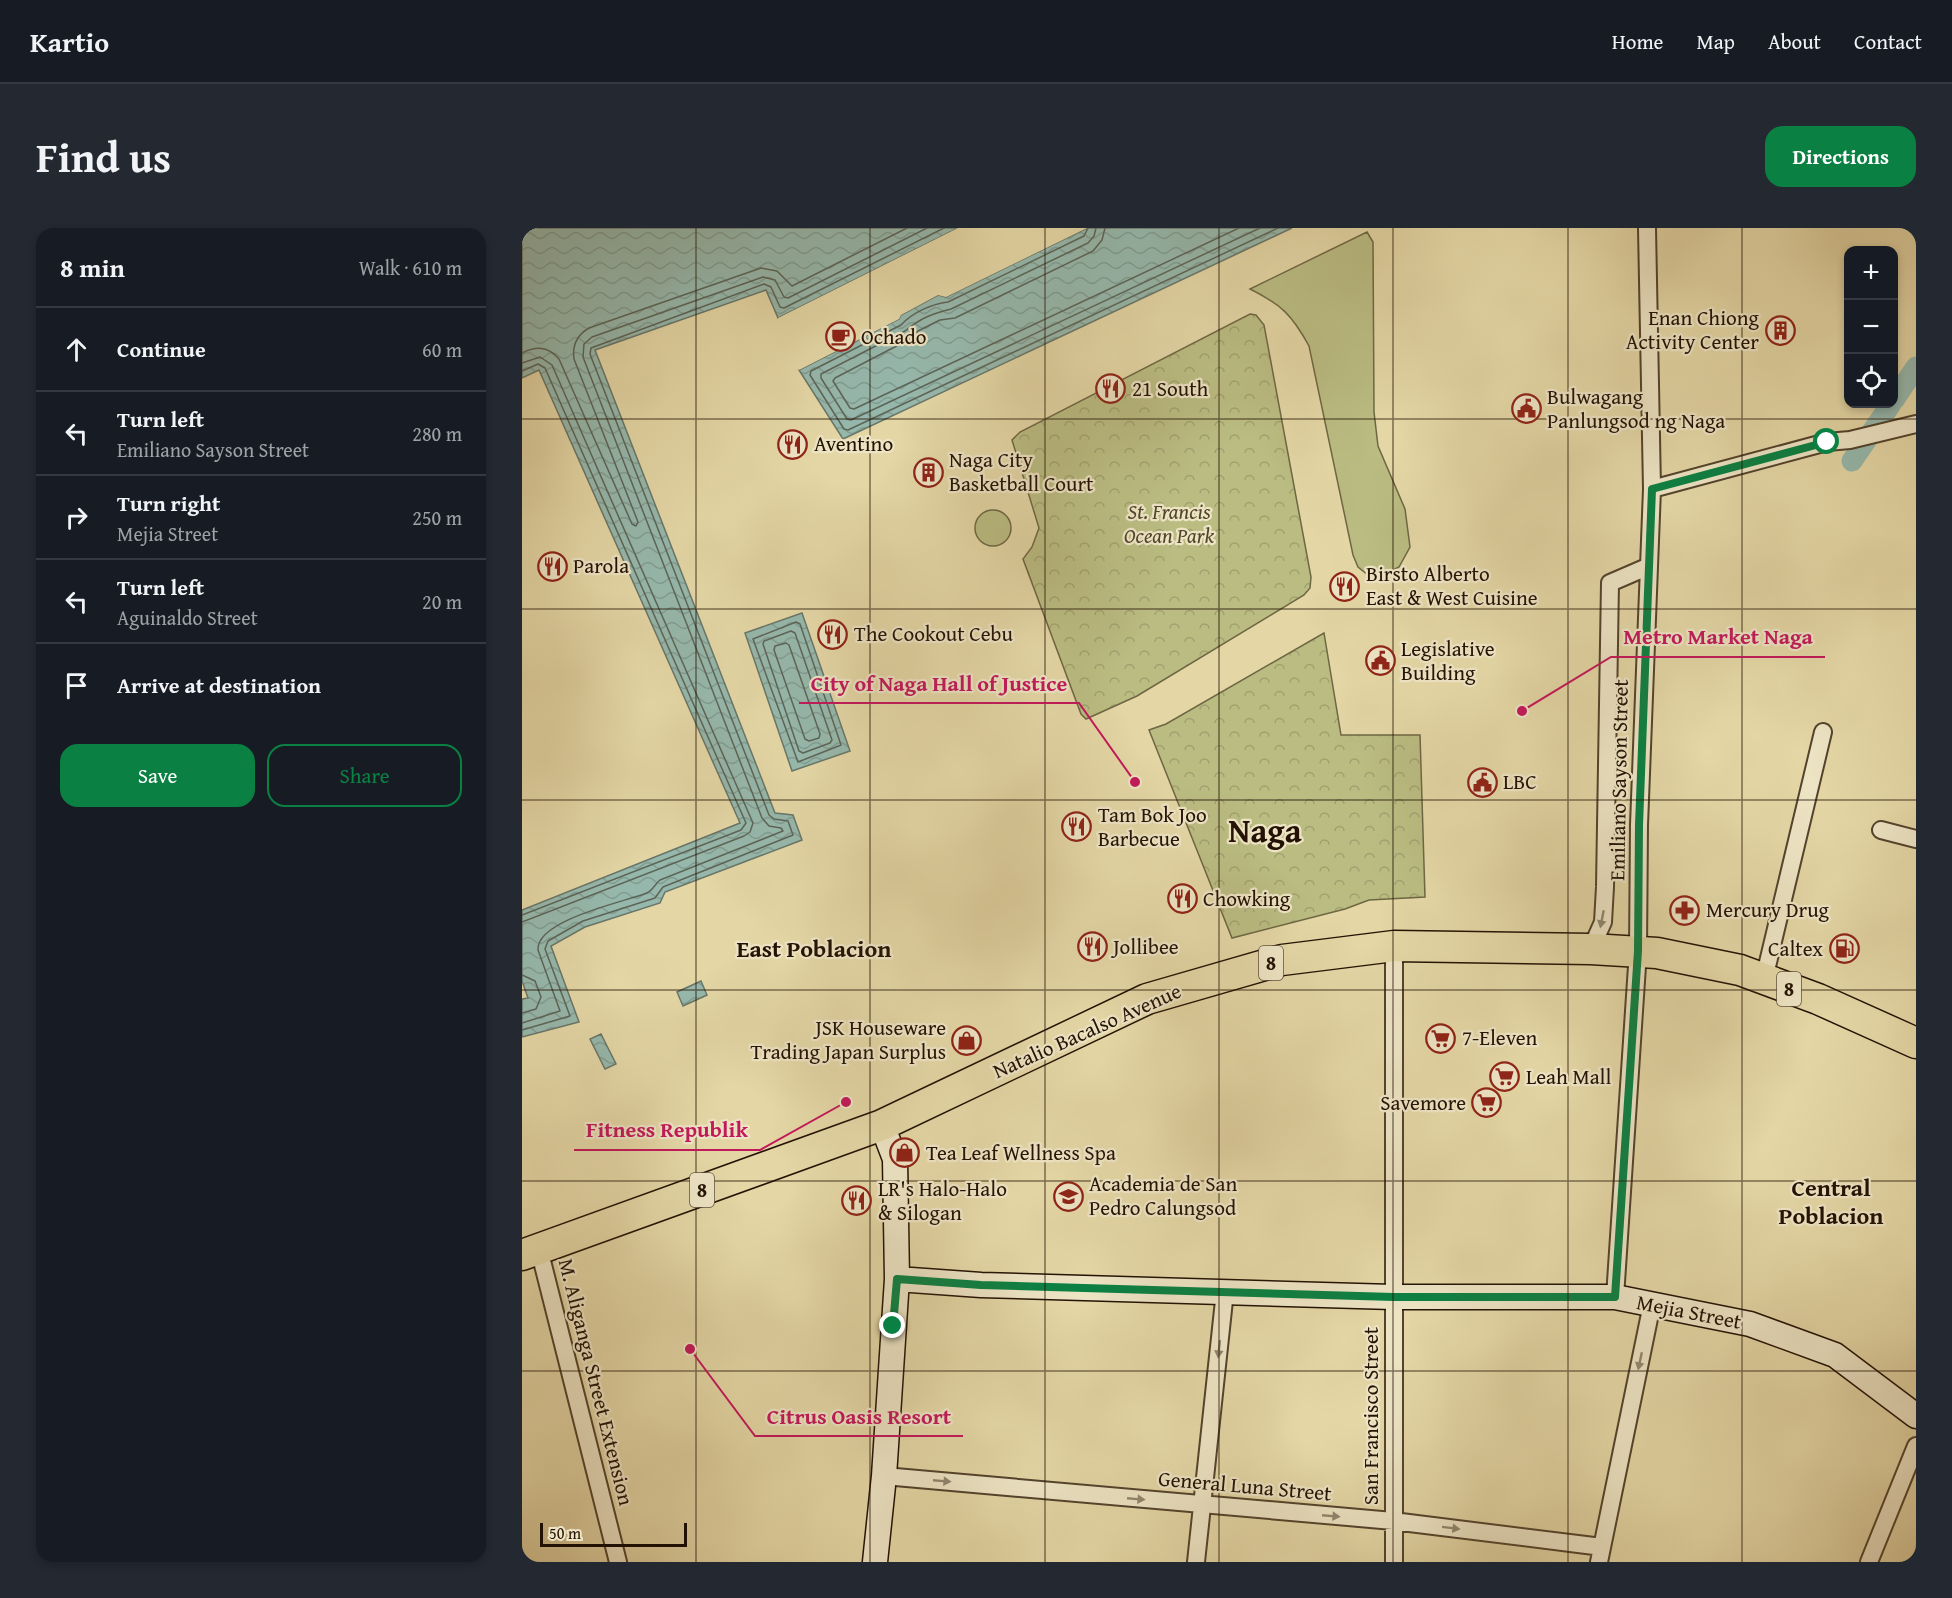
<!DOCTYPE html>
<html lang="en">
<head>
<meta charset="utf-8">
<style>
  :root { --surface:#171b24; --page:#242831; --text:#f1f3f6; --muted:#9ea1a6; --line:#363941; --accent:#0b8043 }
  body { margin:0; font-family:"Gentium Book Plus",serif; background:var(--page); color:var(--text) }
  .controls { position:absolute; right:18px; top:18px; display:grid; overflow:hidden; border-radius:12px; box-shadow:0 3px 9px #0003 }
  .controls button { width:54px; height:54px; display:grid; place-items:center; padding:0; border:0; border-bottom:2px solid var(--line); background:var(--surface); color:var(--text); font:30px sans-serif }
  .scale { position:absolute; left:18px; bottom:15px; width:147px; box-sizing:border-box; padding-left:6px; border:3px solid #231204; border-top:0; font-size:16px; line-height:21px; white-space:nowrap; color:#231204; -webkit-text-stroke:4px #ede4c4; paint-order:stroke }
  .stop { position:absolute; width:18px; height:18px; margin:-14px; border:4px solid #0b8043; border-radius:50%; background:#fff }
  .stop.end { background:#0b8043; border-color:#fff; box-shadow:0 2px 6px #0008 }
  .list { margin:0; padding:0; list-style:none }
  h2 { display:flex; justify-content:space-between; align-items:center; height:78px; margin:0; padding:0 24px; font-size:26px }
  h2 small { font-size:20px; font-weight:400; color:var(--muted) }
  .list li { display:grid; grid-template-columns:39px 1fr auto; gap:18px; align-items:center; box-sizing:border-box; height:84px; padding:0 24px; border-top:2px solid var(--line) }
  .list b { display:block; font-size:22px; white-space:nowrap }
  .list p { margin:0; font-size:20px; white-space:nowrap; color:var(--muted) }
  .list em { font-size:20px; font-style:normal; color:var(--muted) }
  .actions { display:flex; gap:12px; padding:18px 24px }
  .actions a { flex:1; padding:14px 0; border:2px solid var(--accent); border-radius:18px; text-align:center; font-size:21px; color:var(--accent) }
  .actions .main { background:var(--accent); color:#fff }
  .icon { flex:none; width:33px; height:33px; fill:none; stroke:currentColor; stroke-width:2; stroke-linecap:round; stroke-linejoin:round }
  .map { position:relative; flex:none; width:1394px; height:1334px; overflow:hidden; border-radius:18px }
  header { display:flex; align-items:center; gap:36px; box-sizing:border-box; height:84px; padding:0 30px; background:var(--surface); border-bottom:2px solid var(--line) }
  header strong { font-size:28px }
  nav { display:flex; gap:33px; margin-inline-start:auto; font-size:21px }
  .intro { display:flex; align-items:center; justify-content:space-between; box-sizing:border-box; height:144px; padding:0 36px }
  h1 { margin:0; font-size:42px }
  .button { padding:15px 27px; border-radius:18px; background:var(--accent); color:#fff; font-size:21px; font-weight:700 }
  main { display:flex; gap:36px; padding:0 36px }
  aside { flex:1; background:var(--surface); border-radius:18px; box-shadow:0 3px 9px #0003 }
  .map>svg:first-child { display:block }
  .grass { fill:#babc82; stroke:#6e6743; stroke-width:1.5 }
  .park { fill:url(#park-crowns); stroke:#6e6743; stroke-width:1.5 }
  .water { fill:url(#water-waves); stroke:#687669; stroke-width:1.5 }
  .pier { fill:#e4d6a5 }
  .lines { fill:none; stroke-linecap:round; stroke-linejoin:round }
  .shore { stroke:#5c6558; stroke-width:1.5 }
  .canal { stroke:#96b8ac; stroke-width:21 }
  .street-casing { stroke:#53432c; stroke-width:20 }
  .secondary-casing { stroke:#231204; stroke-width:27 }
  .highway-casing { stroke:#231204; stroke-width:33 }
  .street { stroke:#ede4c4; stroke-width:16 }
  .secondary { stroke:#ede4c4; stroke-width:24 }
  .highway { stroke:#e4d6a5; stroke-width:30 }
  .oneway { fill:#92866e }
  .route { stroke:#0b8043; stroke-width:8 }
  .grid { fill:none; stroke:#231204; stroke-width:1.5; stroke-opacity:0.55 }
  .labels { text-anchor:middle; stroke-width:4.5; stroke-linejoin:round; paint-order:stroke }
  .shield { fill:#ede4c4; stroke:#60513e; stroke-width:1.5 }
  .shield-label { font-size:20px; font-weight:bold; fill:#231204 }
  .poi-label { font-size:21px; fill:#231204; stroke:#ede4c4; text-anchor:start }
  .park-label { font-size:21px; font-style:italic; fill:#50452a; stroke:#ede4c4 }
  .street-label { font-size:21px; fill:#231204; stroke:#ede4c4 }
  .quarter-label { font-size:24px; font-weight:bold; fill:#231204; stroke:#ede4c4 }
  .town-label { font-size:33px; font-weight:bold; fill:#231204; stroke:#ede4c4 }
  .leader { fill:none; stroke:#c2185b; stroke-width:2 }
  .callout-dot { fill:#c2185b; stroke:#ede4c4; stroke-width:2 }
  .callout-label { font-size:22px; text-anchor:middle; font-weight:bold; fill:#c2185b; stroke:#ede4c4; stroke-width:4.5; stroke-linejoin:round; paint-order:stroke }
</style>
</head>
<body>
<header>
<strong>Kartio</strong>
<nav><a>Home</a><a>Map</a><a>About</a><a>Contact</a></nav>
</header>
<div class="intro"><h1>Find us</h1><a class="button">Directions</a></div>
<main>
<aside>
<h2>8 min<small>Walk · 610 m</small></h2>
<ul class="list">
<li><svg class="icon" aria-label="ahead" viewBox="0 0 24 24"><path d="M12 20V5M6 11l6-6 6 6"/></svg><div><b>Continue</b></div><em>60 m</em></li>
<li><svg class="icon" aria-label="left" viewBox="0 0 24 24"><path d="M17 20v-9H6M10 6l-5 5 5 5"/></svg><div><b>Turn left</b><p>Emiliano Sayson Street</p></div><em>280 m</em></li>
<li><svg class="icon" aria-label="right" viewBox="0 0 24 24"><path d="M7 20v-9h11M14 6l5 5-5 5"/></svg><div><b>Turn right</b><p>Mejia Street</p></div><em>250 m</em></li>
<li><svg class="icon" aria-label="left" viewBox="0 0 24 24"><path d="M17 20v-9H6M10 6l-5 5 5 5"/></svg><div><b>Turn left</b><p>Aguinaldo Street</p></div><em>20 m</em></li>
<li><svg class="icon" aria-label="arrive" viewBox="0 0 24 24"><path d="M6 21V4h12l-3 4 3 4H6"/></svg><div><b>Arrive at destination</b></div></li>
</ul>
<div class="actions"><a class="main">Save</a><a>Share</a></div>
</aside>
<div class="map">
<svg width="1394" height="1334" viewBox="0 0 1394 1334">
  <defs>
    <pattern id="park-crowns" width="20" height="18" patternUnits="userSpaceOnUse" patternTransform="scale(1.5)"><rect width="20" height="18" fill="#babc82"/><path d="M2 6a3 3 0 1 1 6 0M12 15a3 3 0 1 1 6 0" fill="none" stroke="#a0a16f"/></pattern>
    <pattern id="water-waves" width="16" height="10" patternUnits="userSpaceOnUse" patternTransform="scale(1.5)"><rect width="16" height="10" fill="#96b8ac"/><path d="M0 5q4-4 8 0t8 0" fill="none" stroke="#819d92"/></pattern>
  </defs>
  <rect width="100%" height="100%" fill="#e4d6a5"/>
  <filter id="stains"><feTurbulence type="fractalNoise" baseFrequency=".00333" numOctaves="4"/><feColorMatrix values="0 0 0 0 .2 0 0 0 0 .09 0 0 0 0 .02 0 0 0 .5 -.17"/></filter>
  <radialGradient id="worn" r=".72"><stop offset=".6" stop-color="#630" stop-opacity="0"/><stop offset="1" stop-color="#630" stop-opacity=".3"/></radialGradient>
  <path class="grass" d="M845 4 851 14 852 184 856 218 883 281 888 319 877 339 862 347H846L836 339 831 327 787 118C770 87 760 77 728 61Z
    M453 300a18 18 0 1 1 36 0a18 18 0 1 1-36 0Z"/>
  <path class="park" d="M728 86 734 87 742 97 789 349 788 360 782 367 615 468 564 491 559 486 501 331 510 319 517 300 490 212 498 204Z
    M802 405 819 507H898L903 669 847 672 823 681 710 710 627 502 644 496Z"/>
  <path class="water" d="M0 0H436L256 90 244 62 73 122 253 585 271 587 280 612 143 664 138 675 63 699 29 718 57 794 0 809V771L6 770 0 753V682L218 595 17 142 0 150Z
    M565 0H770L321 211 277 142 377 91 379 87 416 67 424 69Z
    M280 385 328 523 270 543 223 405Z
    M179 753 185 767 161 778 155 764Z
    M79 806 94 836 83 841 68 811Z"/>
  <path class="pier" d="M436 0H439L437 3 257 92 256 90Z
    M559 0H565L424 69 416 67 379 87 377 91 277 142 276 139 375 89 377 84 415 65 423 66Z"/>
  <g class="lines">
    <path class="shore" d="M566 0 562 8 426 74C410 76 391 84 379 97L289 143 288 147 322 201 326 202 756 0
      M574 0 572 8 566 15 429 81C409 86 399 90 383 103L299 146V150L325 191 329 192 738 0
      M583 0 580 12 571 23 433 90 418 92 396 103 388 111 313 150 311 153 328 180 332 181 717 0
      M0 125C14 118 26 118 37 131L110 296 114 298 116 294 52 131C50 117 55 107 67 100L239 40 255 43 270 58 385 0
      M0 135 18 129 30 137 231 595 228 604 222 608 0 694
      M0 143 16 136 23 140 224 595 219 602 0 687
      M274 394 278 396 319 517 276 534 231 411Z
      M269 403 273 405 310 512 308 515 281 525 277 523 241 416 242 413Z
      M264 415 267 417 298 506 297 510 287 513 283 511 252 422 253 418Z
      M0 747 13 753 19 769 14 781 0 785
      M0 795 38 783 16 722C14 692 102 674 125 665 131 662 133 656 138 652L261 603 259 600 247 598 240 590 61 129 62 116 70 109 241 49 253 52 262 69 266 70 405 0
      M0 802 48 788 23 721 26 713 61 693 133 670 141 659 271 607 266 593 252 591 247 587 68 126 69 120 242 56 249 59 258 79 262 80 422 0"/>
    <path class="canal" d="M1372 172 1394 139
      M1330 233 1369 176"/>
    <defs>
      <path id="street" d="M1130 261 1305 214 1328 212 1394 196
        M1359 602 1394 611
        M872 718V1334
        M1069 721 1081 694 1083 659 1088 355 1125 339
        M1242 751 1301 504
        M17 1021 96 1334
        M1093 1069 1116 723 1117 597 1130 261 1125 0
        M362 1248 871 1293 1080 1319
        M674 1334 703 1063
        M1077 1334 1130 1076
        M1347 1334 1394 1218"/>
      <path id="secondary" d="M375 1051 459 1057 871 1069H1093L1228 1096 1313 1127 1394 1188
        M353 1334 362 1248 375 1051 373 931 360 897"/>
      <path id="highway" d="M0 1027 360 897 625 771 760 732 872 718 1069 721 1135 725 1218 742 1296 771 1394 815"/>
    </defs>
    <use href="#street" class="street-casing"/>
    <use href="#secondary" class="secondary-casing"/>
    <use href="#highway" class="highway-casing"/>
    <use href="#street" class="street"/>
    <use href="#secondary" class="secondary"/>
    <use href="#highway" class="highway"/>
  </g>
  <defs><path id="oneway-solid" d="M-6-.8H1V-3.2L6.5 0L1 3.2V.8H-6Z" transform="scale(1.5)"/></defs>
  <g class="oneway">
    <use href="#oneway-solid" transform="translate(1080 691) rotate(101)"/>
    <use href="#oneway-solid" transform="translate(697 1121) rotate(96)"/>
    <use href="#oneway-solid" transform="translate(1118 1133) rotate(102)"/>
    <use href="#oneway-solid" transform="translate(420 1253) rotate(5)"/>
    <use href="#oneway-solid" transform="translate(614 1271) rotate(5)"/>
    <use href="#oneway-solid" transform="translate(809 1288) rotate(5)"/>
    <use href="#oneway-solid" transform="translate(929 1300) rotate(7)"/>
  </g>
  <g class="lines">
    <path class="route" d="M371 1098 375 1051 459 1057 872 1069H1093L1116 723 1117 597 1130 261 1305 214"/>
  </g>
  <path class="grid" d="M174 0V1334M348 0V1334M523 0V1334M697 0V1334M871 0V1334M1046 0V1334M1220 0V1334M0 191H1394M0 381H1394M0 572H1394M0 762H1394M0 953H1394M0 1143H1394"/>
  <defs>
    <symbol id="building-ring" viewBox="-11 -11 22 22"><circle r="9.5" fill="#ede4c4" stroke="#8f2418" stroke-width="1.5"/><path d="M-4-6H4V6H1V3H-1V6H-4ZM-2.5-4.3h1.7v1.8h-1.7ZM.8-4.3h1.7v1.8H.8ZM-2.5-1h1.7V.8h-1.7ZM.8-1h1.7V.8H.8Z" fill="#8f2418"/></symbol>
    <symbol id="cafe-ring" viewBox="-11 -11 22 22"><circle r="9.5" fill="#ede4c4" stroke="#8f2418" stroke-width="1.5"/><path d="M-5.5-4.5H6V0H3Q3 3.5 0 3.5H-2.5Q-5.5 3.5-5.5 0ZM3-3.2v2h1.7v-2ZM-6 4.5H4V6H-6Z" fill="#8f2418"/></symbol>
    <symbol id="restaurant-ring" viewBox="-11 -11 22 22"><circle r="9.5" fill="#ede4c4" stroke="#8f2418" stroke-width="1.5"/><path d="M-5-6h1v4h1v-4h1v4h1v-4h1v5L-1.5 .5V6h-2V.5L-5-1ZM5-6V6H3V1.5H1.5Q1.5-4 5-6Z" fill="#8f2418"/></symbol>
    <symbol id="civic-ring" viewBox="-11 -11 22 22"><circle r="9.5" fill="#ede4c4" stroke="#8f2418" stroke-width="1.5"/><path d="M-.6-6.5H3V-4.5H.6V-3L4-1V1h2V6H-6V1h2V-1L-.6-3ZM-1.2 2.5V6h2.4V2.5Z" fill="#8f2418"/></symbol>
    <symbol id="pharmacy-ring" viewBox="-11 -11 22 22"><circle r="9.5" fill="#ede4c4" stroke="#8f2418" stroke-width="1.5"/><path d="M-2-6h4v4h4v4h-4v4h-4v-4h-4v-4h4Z" fill="#8f2418"/></symbol>
    <symbol id="fuel-ring" viewBox="-11 -11 22 22"><circle r="9.5" fill="#ede4c4" stroke="#8f2418" stroke-width="1.5"/><path d="M-5.5-6h7V0h2V4h1.3V-2.5L3-4.5l.8-.8L6-3V5H2.5V1h-1V6h-7ZM-4.2-4.7v3.2H.2V-4.7Z" fill="#8f2418"/></symbol>
    <symbol id="supermarket-ring" viewBox="-11 -11 22 22"><circle r="9.5" fill="#ede4c4" stroke="#8f2418" stroke-width="1.5"/><path d="M-6-5.5h2.5l.6 2H6L4.5 2H-2.5L-4.4-4H-6ZM-1.5 3.2a1.3 1.3 0 1 0 .1 0ZM3 3.2a1.3 1.3 0 1 0 .1 0Z" fill="#8f2418"/></symbol>
    <symbol id="shop-ring" viewBox="-11 -11 22 22"><circle r="9.5" fill="#ede4c4" stroke="#8f2418" stroke-width="1.5"/><path d="M-5-2.5h2.3a2.7 3.5 0 0 1 5.4 0H5L5.5 6h-11ZM-1.5-2.5h3a1.5 2.3 0 0 0-3 0Z" fill="#8f2418"/></symbol>
    <symbol id="school-ring" viewBox="-11 -11 22 22"><circle r="9.5" fill="#ede4c4" stroke="#8f2418" stroke-width="1.5"/><path d="M0-5L7-2L0 1L-7-2ZM-4 1L0 2.5L4 1V4Q0 6-4 4Z" fill="#8f2418"/></symbol>
  </defs>
  <g fill-rule="evenodd">
    <use href="#building-ring" x="1242" y="86" width="33" height="33"/>
    <use href="#cafe-ring" x="302" y="92" width="33" height="33"/>
    <use href="#restaurant-ring" x="572" y="144" width="33" height="33"/>
    <use href="#civic-ring" x="988" y="164" width="33" height="33"/>
    <use href="#restaurant-ring" x="254" y="200" width="33" height="33"/>
    <use href="#building-ring" x="390" y="228" width="33" height="33"/>
    <use href="#restaurant-ring" x="14" y="322" width="33" height="33"/>
    <use href="#restaurant-ring" x="806" y="342" width="33" height="33"/>
    <use href="#restaurant-ring" x="294" y="390" width="33" height="33"/>
    <use href="#civic-ring" x="842" y="416" width="33" height="33"/>
    <use href="#civic-ring" x="944" y="538" width="33" height="33"/>
    <use href="#restaurant-ring" x="538" y="582" width="33" height="33"/>
    <use href="#restaurant-ring" x="644" y="654" width="33" height="33"/>
    <use href="#pharmacy-ring" x="1146" y="666" width="33" height="33"/>
    <use href="#restaurant-ring" x="554" y="702" width="33" height="33"/>
    <use href="#fuel-ring" x="1306" y="704" width="33" height="33"/>
    <use href="#supermarket-ring" x="902" y="794" width="33" height="33"/>
    <use href="#shop-ring" x="428" y="796" width="33" height="33"/>
    <use href="#supermarket-ring" x="966" y="832" width="33" height="33"/>
    <use href="#supermarket-ring" x="948" y="858" width="33" height="33"/>
    <use href="#shop-ring" x="366" y="908" width="33" height="33"/>
    <use href="#school-ring" x="530" y="952" width="33" height="33"/>
    <use href="#restaurant-ring" x="318" y="956" width="33" height="33"/>
  </g>
  <g class="labels">
    <g class="shield">
      <rect x="737" y="718" width="24" height="34" rx="4.5"/>
      <rect x="1255" y="744" width="24" height="34" rx="4.5"/>
      <rect x="168" y="945" width="24" height="34" rx="4.5"/>
    </g>
    <g class="shield-label">
      <text x="749" y="742">8</text>
      <text x="1267" y="768">8</text>
      <text x="180" y="969">8</text>
    </g>
    <g class="poi-label">
      <text x="1237" y="97" text-anchor="end">Enan Chiong<tspan x="1237" dy="24">Activity Center</tspan></text>
      <text x="339" y="116">Ochado</text>
      <text x="610" y="168">21 South</text>
      <text x="1025" y="176">Bulwagang<tspan x="1025" dy="24">Panlungsod ng Naga</tspan></text>
      <text x="292" y="223">Aventino</text>
      <text x="427" y="239">Naga City<tspan x="427" dy="24">Basketball Court</tspan></text>
      <text x="51" y="345">Parola</text>
      <text x="844" y="353">Birsto Alberto<tspan x="844" dy="24">East &amp; West Cuisine</tspan></text>
      <text x="332" y="413">The Cookout Cebu</text>
      <text x="879" y="428">Legislative<tspan x="879" dy="24">Building</tspan></text>
      <text x="981" y="561">LBC</text>
      <text x="576" y="594">Tam Bok Joo<tspan x="576" dy="24">Barbecue</tspan></text>
      <text x="681" y="678">Chowking</text>
      <text x="1184" y="689">Mercury Drug</text>
      <text x="591" y="726">Jollibee</text>
      <text x="1301" y="728" text-anchor="end">Caltex</text>
      <text x="424" y="807" text-anchor="end">JSK Houseware<tspan x="424" dy="24">Trading Japan Surplus</tspan></text>
      <text x="940" y="817">7-Eleven</text>
      <text x="1004" y="856">Leah Mall</text>
      <text x="944" y="882" text-anchor="end">Savemore</text>
      <text x="404" y="932">Tea Leaf Wellness Spa</text>
      <text x="567" y="963">Academia de San<tspan x="567" dy="24">Pedro Calungsod</tspan></text>
      <text x="356" y="968">LR's Halo-Halo<tspan x="356" dy="24">&amp; Silogan</tspan></text>
    </g>
    <g class="park-label">
      <text x="647" y="291">St. Francis<tspan x="647" dy="24">Ocean Park</tspan></text>
    </g>
    <g class="street-label">
      <text transform="translate(1097 552) rotate(-89)" y="7">Emiliano Sayson Street</text>
      <text transform="translate(565 803) rotate(-24)" y="7">Natalio Bacalso Avenue</text>
      <text transform="translate(1167 1084) rotate(11)" y="7">Mejia Street</text>
      <text transform="translate(74 1154) rotate(76)" y="7">M. Aliganga Street Extension</text>
      <text transform="translate(849 1188) rotate(-90)" y="7">San Francisco Street</text>
      <text transform="translate(723 1258) rotate(5)" y="7">General Luna Street</text>
    </g>
    <g class="quarter-label">
      <text x="292" y="729">East Poblacion</text>
      <text x="1309" y="968">Central<tspan x="1309" dy="28">Poblacion</tspan></text>
    </g>
    <g class="town-label">
      <text x="743" y="614">Naga</text>
    </g>
  </g>
  <path class="leader" d="M1000 483L1089 429H1303M613 554L557 475H277M324 874L238 922H52M168 1121L233 1208H441"/>
  <g class="callout-dot">
    <circle cx="1000" cy="483" r="6"/>
    <circle cx="613" cy="554" r="6"/>
    <circle cx="324" cy="874" r="6"/>
    <circle cx="168" cy="1121" r="6"/>
  </g>
  <g class="callout-label">
    <text x="1196" y="416">Metro Market Naga</text>
    <text x="417" y="463">City of Naga Hall of Justice</text>
    <text x="145" y="909">Fitness Republik</text>
    <text x="337" y="1196">Citrus Oasis Resort</text>
  </g>
  <rect width="100%" height="100%" filter="url(#stains)"/>
  <rect width="100%" height="100%" fill="url(#worn)"/>
</svg>
<div class="controls">
<button>+</button>
<button>−</button>
<button><svg class="icon" aria-label="locate" viewBox="0 0 24 24"><circle cx="12" cy="12" r="6"/><path d="M12 2v4M12 18v4M2 12h4M18 12h4"/></svg></button>
</div>
<div class="scale">50 m</div>
<div class="stop" style="left:1305px;top:214px"></div>
<div class="stop end" style="left:371px;top:1098px"></div>
</div>
</main>
</body>
</html>
